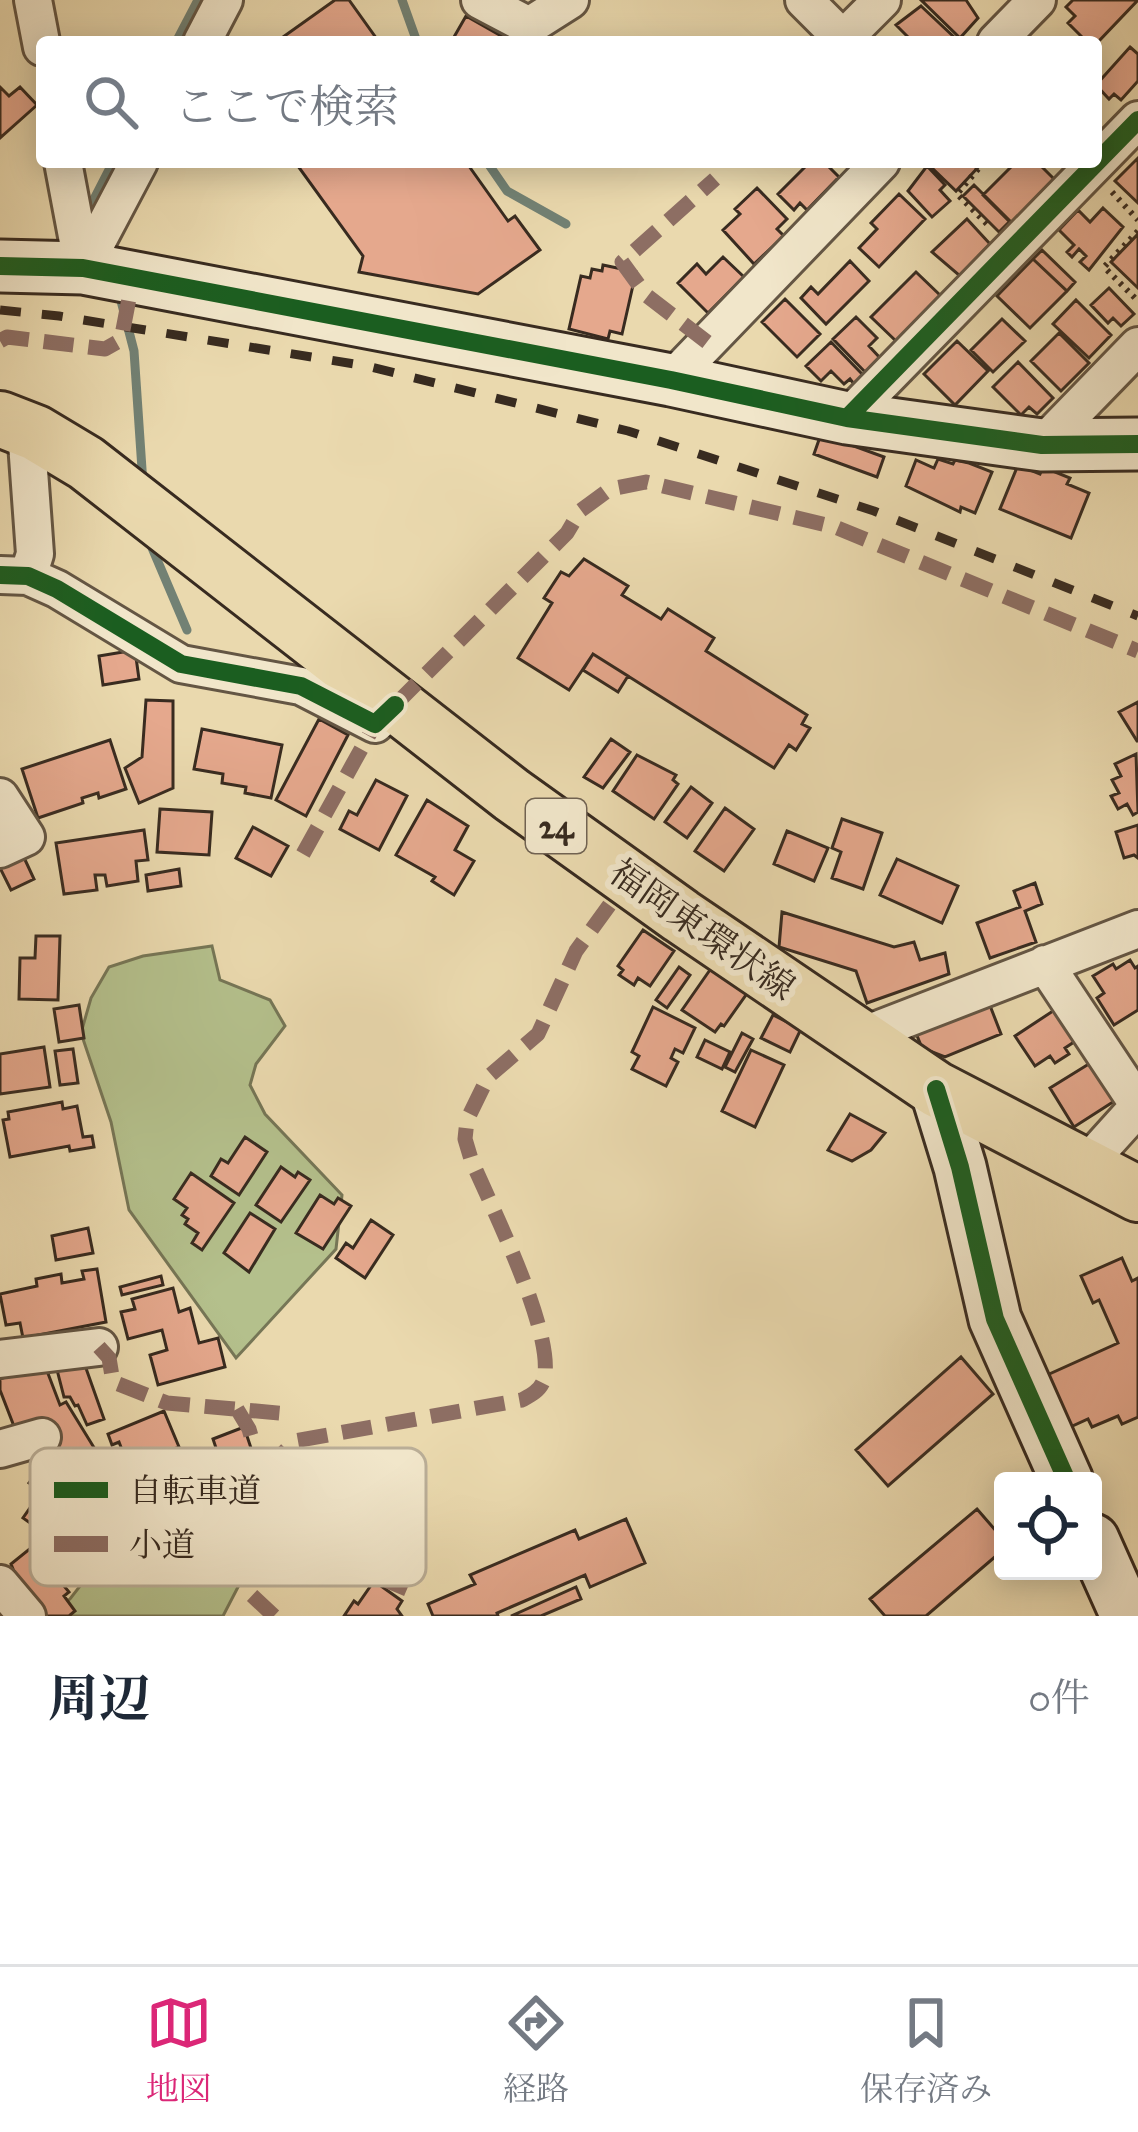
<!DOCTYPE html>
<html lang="ja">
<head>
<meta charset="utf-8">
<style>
  :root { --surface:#fff; --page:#f2f2f3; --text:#1f2937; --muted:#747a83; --line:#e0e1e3; --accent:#db2777 }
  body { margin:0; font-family:"IM FELL Great Primer","Noto Serif JP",serif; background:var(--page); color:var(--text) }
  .controls { position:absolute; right:36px; bottom:36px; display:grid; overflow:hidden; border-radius:12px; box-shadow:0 6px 30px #0003 }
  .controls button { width:108px; height:108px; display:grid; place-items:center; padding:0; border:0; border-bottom:3px solid var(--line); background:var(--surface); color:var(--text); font:60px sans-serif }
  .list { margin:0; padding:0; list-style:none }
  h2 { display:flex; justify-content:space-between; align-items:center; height:156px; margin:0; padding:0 48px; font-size:51px }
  h2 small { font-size:39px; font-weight:400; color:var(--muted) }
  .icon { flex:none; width:66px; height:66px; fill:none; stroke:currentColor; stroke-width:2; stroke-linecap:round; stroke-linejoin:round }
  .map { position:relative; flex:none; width:1138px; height:1616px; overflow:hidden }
  .search { position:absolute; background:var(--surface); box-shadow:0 6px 30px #0003; left:36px; right:36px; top:36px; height:132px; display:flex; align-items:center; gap:30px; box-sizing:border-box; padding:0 42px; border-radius:12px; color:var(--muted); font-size:45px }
  .sheet { height:348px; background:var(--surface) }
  nav { display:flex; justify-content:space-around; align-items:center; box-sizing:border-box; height:168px; border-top:3px solid var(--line); background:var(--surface); font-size:33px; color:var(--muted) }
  nav a { display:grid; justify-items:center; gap:6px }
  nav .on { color:var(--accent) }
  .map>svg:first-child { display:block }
  .green { fill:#b4c08c; stroke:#767656; stroke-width:3 }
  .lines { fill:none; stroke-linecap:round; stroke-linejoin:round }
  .stream { stroke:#728174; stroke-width:9 }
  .building { fill:#e5a88d; stroke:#382b20; stroke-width:3 }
  .street-casing { stroke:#645644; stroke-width:42 }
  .secondary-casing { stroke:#382b20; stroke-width:57 }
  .primary-casing { stroke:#382b20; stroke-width:60 }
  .path { stroke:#382b20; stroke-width:6; stroke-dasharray:3 6; stroke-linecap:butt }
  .street { stroke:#f1e6ca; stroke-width:36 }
  .secondary { stroke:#f1e6ca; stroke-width:51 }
  .primary { stroke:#ead9ae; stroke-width:54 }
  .rail { stroke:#382b20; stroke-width:9; stroke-dasharray:21 21; stroke-linecap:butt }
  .quiet { stroke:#8d6e63; stroke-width:15; stroke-dasharray:30 15; stroke-linecap:butt }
  .cycleway-casing { stroke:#f1e6ca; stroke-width:26 }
  .cycleway { stroke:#1b5e20; stroke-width:18 }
  .labels { text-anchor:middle; stroke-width:12; stroke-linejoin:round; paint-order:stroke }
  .shield { fill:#f1e6ca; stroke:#706353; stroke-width:3 }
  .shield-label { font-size:33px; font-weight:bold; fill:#382b20 }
  .street-label { font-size:36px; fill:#382b20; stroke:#f1e6ca }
  .key { fill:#f1e6ca; stroke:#baae97; stroke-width:3 }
  .key-label { font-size:33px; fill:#382b20 }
</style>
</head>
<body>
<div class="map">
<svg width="1138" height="1616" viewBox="0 0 1138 1616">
  <rect width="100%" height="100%" fill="#ead9ae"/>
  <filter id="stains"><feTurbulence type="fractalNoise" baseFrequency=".00167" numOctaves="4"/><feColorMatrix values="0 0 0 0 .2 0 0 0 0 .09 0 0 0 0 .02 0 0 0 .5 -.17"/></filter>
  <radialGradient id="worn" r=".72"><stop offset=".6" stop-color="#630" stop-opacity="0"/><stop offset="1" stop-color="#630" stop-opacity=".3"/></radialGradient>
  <path class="green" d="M212 946 220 980 270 1000 285 1026 256 1064 250 1085 265 1114 342 1195 336 1249 236 1358 129 1210 111 1122 81 1033 91 998 109 967 143 956Z
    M147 1500 238 1587 223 1616H45L70 1599Z"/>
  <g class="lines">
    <path class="stream" d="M402 0 417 42
      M176 42 198 0
      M487 162 507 191 566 224
      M98 213 94 199 113 162
      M119 293 134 351 143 484
      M147 536 187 630"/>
  </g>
  <path class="building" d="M335 0H349L379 42H276Z
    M921 0H966L978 18 960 38Z
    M1073 0H1138L1096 44 1087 42 1068 23 1075 16 1066 7Z
    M921 6 955 38 951 42H913L896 25Z
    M466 16 510 41V42H462L454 37Z
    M1130 47 1138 54V81L1121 100 1114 94 1109 99 1096 85Z
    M0 87 9 96 20 87 37 105 0 138Z
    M1138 158V203L1115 181Z
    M295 162H466L508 221 515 216 540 250 478 294 359 272 363 256Z
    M810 162H824L839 177 807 210 800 203 794 210 778 194Z
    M934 162H983L956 191 930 166Z
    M1016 162H1037L1058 183 1015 227 983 195Z
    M927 166 945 185 940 190 950 201 932 217 908 191Z
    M974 185 1010 221 999 232 963 196Z
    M757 188 787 219 777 229 784 236 754 264 723 230 740 214 735 209Z
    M899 194 925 219 879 267 859 248 877 229 871 223Z
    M1103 208 1123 227 1089 270 1080 262 1086 256 1079 249 1072 257 1067 252 1074 245 1059 230 1078 210 1090 222Z
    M967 219 990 244 960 276 932 252Z
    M1138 234V288L1111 262Z
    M1042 250 1075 282 1067 291 1033 259Z
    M723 257 744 277 708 313 678 283 697 264 706 274Z
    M1033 259 1067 291 1030 328 997 296Z
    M850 261 869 281 826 324 801 298 811 287 818 294Z
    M603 265 636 272 622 334 610 331 608 339 569 329 581 276 590 278 592 269 602 271Z
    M916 272 942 297 897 342 871 317Z
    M1109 288 1134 314 1121 326 1113 318 1108 323 1091 305Z
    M785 299 820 334 797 357 762 322Z
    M1076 300 1111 335 1089 358 1053 324Z
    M856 317 877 338 869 346 881 359 866 373 833 339Z
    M1002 319 1025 341 993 372 971 350Z
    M1059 333 1089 363 1061 391 1031 361Z
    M957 341 988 371 955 405 924 374Z
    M831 342 863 375 854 384 850 379 844 384 831 371 821 381 806 366Z
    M1018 362 1053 398 1037 414 1029 407 1021 415 993 387Z
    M821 434 884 457 877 477 814 454Z
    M938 459 953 464 955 460 969 463 992 472 975 513 961 507 960 512 906 486 916 460 934 468Z
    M1018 465 1040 474 1043 467 1070 478 1067 484 1089 493 1071 538 1000 509Z
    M584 559 628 586 622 595 661 619 668 609 714 638 706 651 807 715 802 724 810 728 796 750 789 745 774 768 593 654 569 690 518 658 552 603 544 598 561 572 569 576Z
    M135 650 139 679 103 685 99 656Z
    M593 654 628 676 618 692 583 670Z
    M146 700 173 701V788L139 803 125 768 142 757Z
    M1138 702V741H1137L1119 712Z
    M319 719 348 735 306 816 276 800Z
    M202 729 282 745 271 798 245 793 246 787 222 783 223 774 194 769Z
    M611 739 630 752 603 788 584 777Z
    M110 740 126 789 99 798 98 793 82 798 83 803 38 818 22 769Z
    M1136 754 1138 812 1133 815 1127 804 1118 809 1111 796 1119 793 1112 780 1121 776 1115 764Z
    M637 755 676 775 673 780 678 784 654 819 613 791Z
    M376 780 407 796 379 850 340 829 349 811 357 815Z
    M691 787 712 803 687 838 665 822Z
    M427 800 468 826 455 850 474 861 454 895 432 881 435 877 396 855Z
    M725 808 754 829 724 871 695 851Z
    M160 809 212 812 209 855 157 852Z
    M842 819 882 833 863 889 832 878 841 852 832 848Z
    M1138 825V858L1134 855 1124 858 1116 832Z
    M253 827 288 846 271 876 236 858Z
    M144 830 148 860 136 861 138 881 107 886 105 875H95L97 890 64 894 56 843Z
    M787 831 828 848 814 881 774 864Z
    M20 849 34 879 11 890 0 868V859Z
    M897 859 958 886 942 923 880 895Z
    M179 869 181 886 148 891 146 875Z
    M1035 883 1042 904 1025 911 1036 942 990 958 977 923 1020 907 1014 891Z
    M782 912 894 947 914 942 920 960 945 953 949 974 867 1003 856 971 779 947Z
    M643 930 674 951 650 986 638 978 634 985 619 975 623 970 618 966Z
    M36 936H60L58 1000 19 999 20 958H35Z
    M1130 960 1135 968 1138 966V1010L1114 1025 1097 998 1104 993 1093 976 1113 964 1116 969Z
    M679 967 690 975 667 1008 656 1000Z
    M712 967 748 992 724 1026 721 1024 715 1032 682 1010Z
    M989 1003 1001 1034 945 1057 922 1048 916 1033Z
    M79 1005 84 1038 59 1042 54 1009Z
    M653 1007 695 1028 683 1053 675 1049 671 1058 678 1062 666 1086 632 1069 639 1056 632 1052Z
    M1056 1009 1077 1040 1065 1048 1069 1054 1055 1063 1050 1056 1035 1066 1015 1036Z
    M773 1015 801 1029 790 1052 761 1038Z
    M742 1033 753 1039 735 1072 725 1067Z
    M705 1040 730 1052 722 1069 697 1057Z
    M44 1047 50 1087 0 1094V1054Z
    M73 1049 78 1083 60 1085 55 1051Z
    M751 1050 784 1065 755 1127 722 1111Z
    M1092 1062 1116 1100 1074 1127 1050 1088Z
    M62 1102 63 1109 77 1106 83 1137 92 1136 94 1147 70 1151 69 1146 10 1157 3 1120 9 1119 8 1112Z
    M850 1114 885 1133 871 1150 852 1161 828 1150Z
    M245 1137 267 1152 239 1195 211 1176 221 1159 228 1163Z
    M281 1167 295 1177 298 1172 310 1180 281 1222 256 1205Z
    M191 1173 234 1203 202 1250 192 1243 198 1233 185 1224 188 1219 182 1215 187 1208 174 1199Z
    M320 1195 334 1204 338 1198 351 1206 323 1249 296 1233Z
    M250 1213 275 1229 249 1272 224 1253Z
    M371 1220 393 1235 365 1278 336 1258 346 1243 353 1248Z
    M88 1228 93 1253 56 1260 52 1236Z
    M1122 1258 1132 1281 1138 1278V1417L1122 1424 1118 1416 1092 1427 1088 1419 1068 1428 1045 1376 1118 1343 1099 1300 1093 1303 1081 1276Z
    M97 1269 106 1322 23 1338 20 1323 6 1325 0 1294 37 1286 36 1279 61 1274 62 1283 84 1279 82 1271Z
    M161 1276 163 1285 122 1295 120 1287Z
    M173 1288 179 1312 190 1308 199 1343 218 1338 225 1367 158 1385 150 1355 167 1350 162 1330 128 1339 121 1312 135 1309 132 1299Z
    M82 1357 104 1419 87 1425 78 1405 75 1406 70 1397H64L55 1362Z
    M961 1357 993 1394 888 1486 856 1450Z
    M44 1363 60 1405 66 1402 101 1459 107 1457 132 1485 100 1530 94 1525 74 1554 23 1518 41 1492 29 1483 42 1465 54 1474 65 1458 43 1425 17 1434 0 1390V1379Z
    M164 1411 179 1447 129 1468 119 1442 112 1445 108 1434Z
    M244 1427 251 1448 220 1460 213 1439Z
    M977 1509 1003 1539V1550L926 1616H885L870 1599Z
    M626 1519 645 1563 590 1587 585 1575 497 1613 498 1616H433L428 1604 475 1584 470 1575 575 1530 579 1539Z
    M32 1547 69 1592 64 1596 75 1611 69 1616H42L22 1591 11 1564Z
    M374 1581 402 1601 397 1609 402 1616H344L354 1601 358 1604Z
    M576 1587 581 1599 541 1616H511Z"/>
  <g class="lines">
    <defs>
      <path id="street" d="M33 0 42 47
        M480 0 529 26 570 0
        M804 0 843 39 882 0
        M202 42 224 0
        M996 42 1037 0
        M63 162 83 268
        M83 268 139 162
        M671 380 881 162
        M847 418 1138 120
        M26 429 35 554 28 576
        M1042 445 1138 346
        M0 575 28 576 57 589 181 664 301 686 375 724 395 705
        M0 797 26 837 0 849
        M1045 964 1138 1104
        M859 1037 1138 929
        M1083 1168 1138 1107
        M0 1359 99 1347
        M0 1449 42 1437
        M0 1584 27 1616"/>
      <path id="secondary" d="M0 266 83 268 671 380 847 418 1042 445 1138 444
        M936 1089 960 1167 995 1319 1067 1481
        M1093 1540 1127 1616"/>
      <path id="primary" d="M0 419 36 433 86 463 512 795 681 916 936 1089 1138 1194"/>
    </defs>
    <use href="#street" class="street-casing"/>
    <use href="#secondary" class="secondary-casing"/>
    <use href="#primary" class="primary-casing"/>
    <path class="path" d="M984 162 957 194 988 225
      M1112 192 1138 220
      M1138 231 1104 267 1138 301"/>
    <use href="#street" class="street"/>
    <use href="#secondary" class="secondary"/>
    <use href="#primary" class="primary"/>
    <path class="rail" d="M0 310 59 316 367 366 628 431 874 511 1138 616"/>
    <path class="quiet" d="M0 341 7 337 105 349 121 340 133 278
      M707 342 646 295 622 262 715 179
      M395 705 567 533 580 511 610 489 646 482 835 527 1138 651
      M303 854 375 724
      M99 1347 109 1358 113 1382 167 1403 289 1414
      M237 1409 249 1429 257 1457 303 1510 363 1551 388 1581 414 1592
      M274 1476 280 1456 295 1441 522 1400C531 1395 539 1391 543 1382 559 1340 489 1202 471 1159L465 1139 467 1120 488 1077 538 1034 576 951 629 878
      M274 1616 244 1588 243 1570 275 1533 303 1510"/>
    <defs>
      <path id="cycleway" d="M0 266 83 268 671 380 847 418 1042 445 1138 444
        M847 418 1138 120
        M0 575 28 576 57 589 181 664 301 686 375 724 395 705
        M936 1089 960 1167 995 1319 1067 1481"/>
    </defs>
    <use href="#cycleway" class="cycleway-casing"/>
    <use href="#cycleway" class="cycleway"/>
  </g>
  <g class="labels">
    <rect class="shield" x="526" y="799" width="60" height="54" rx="9"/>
    <g class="shield-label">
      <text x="556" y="838">24</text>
    </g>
    <g class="street-label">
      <text transform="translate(703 929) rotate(35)" y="13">福岡東環状線</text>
    </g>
  </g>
  <rect x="30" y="1448" width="396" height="138" rx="18" class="key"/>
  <rect x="54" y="1482" width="54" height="16" fill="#1b5e20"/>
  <rect x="54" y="1536" width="54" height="16" fill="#8d6e63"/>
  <g class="key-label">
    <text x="129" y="1502">自転車道</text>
    <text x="129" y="1556">小道</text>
  </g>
  <rect width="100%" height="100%" filter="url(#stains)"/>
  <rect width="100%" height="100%" fill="url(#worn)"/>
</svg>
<div class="controls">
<button><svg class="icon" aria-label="locate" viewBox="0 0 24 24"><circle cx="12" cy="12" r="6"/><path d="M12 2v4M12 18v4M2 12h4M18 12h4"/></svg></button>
</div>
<div class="search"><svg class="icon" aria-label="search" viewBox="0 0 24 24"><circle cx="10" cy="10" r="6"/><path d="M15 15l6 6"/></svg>ここで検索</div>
</div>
<section class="sheet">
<h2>周辺<small>0件</small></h2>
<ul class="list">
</ul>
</section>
<nav>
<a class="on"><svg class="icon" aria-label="map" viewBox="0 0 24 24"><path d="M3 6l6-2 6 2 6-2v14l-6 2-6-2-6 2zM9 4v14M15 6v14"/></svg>地図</a>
<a><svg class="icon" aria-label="directions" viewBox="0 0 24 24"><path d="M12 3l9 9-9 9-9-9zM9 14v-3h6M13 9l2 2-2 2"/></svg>経路</a>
<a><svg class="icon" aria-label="saved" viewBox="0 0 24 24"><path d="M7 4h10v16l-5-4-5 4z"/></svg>保存済み</a>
</nav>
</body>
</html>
